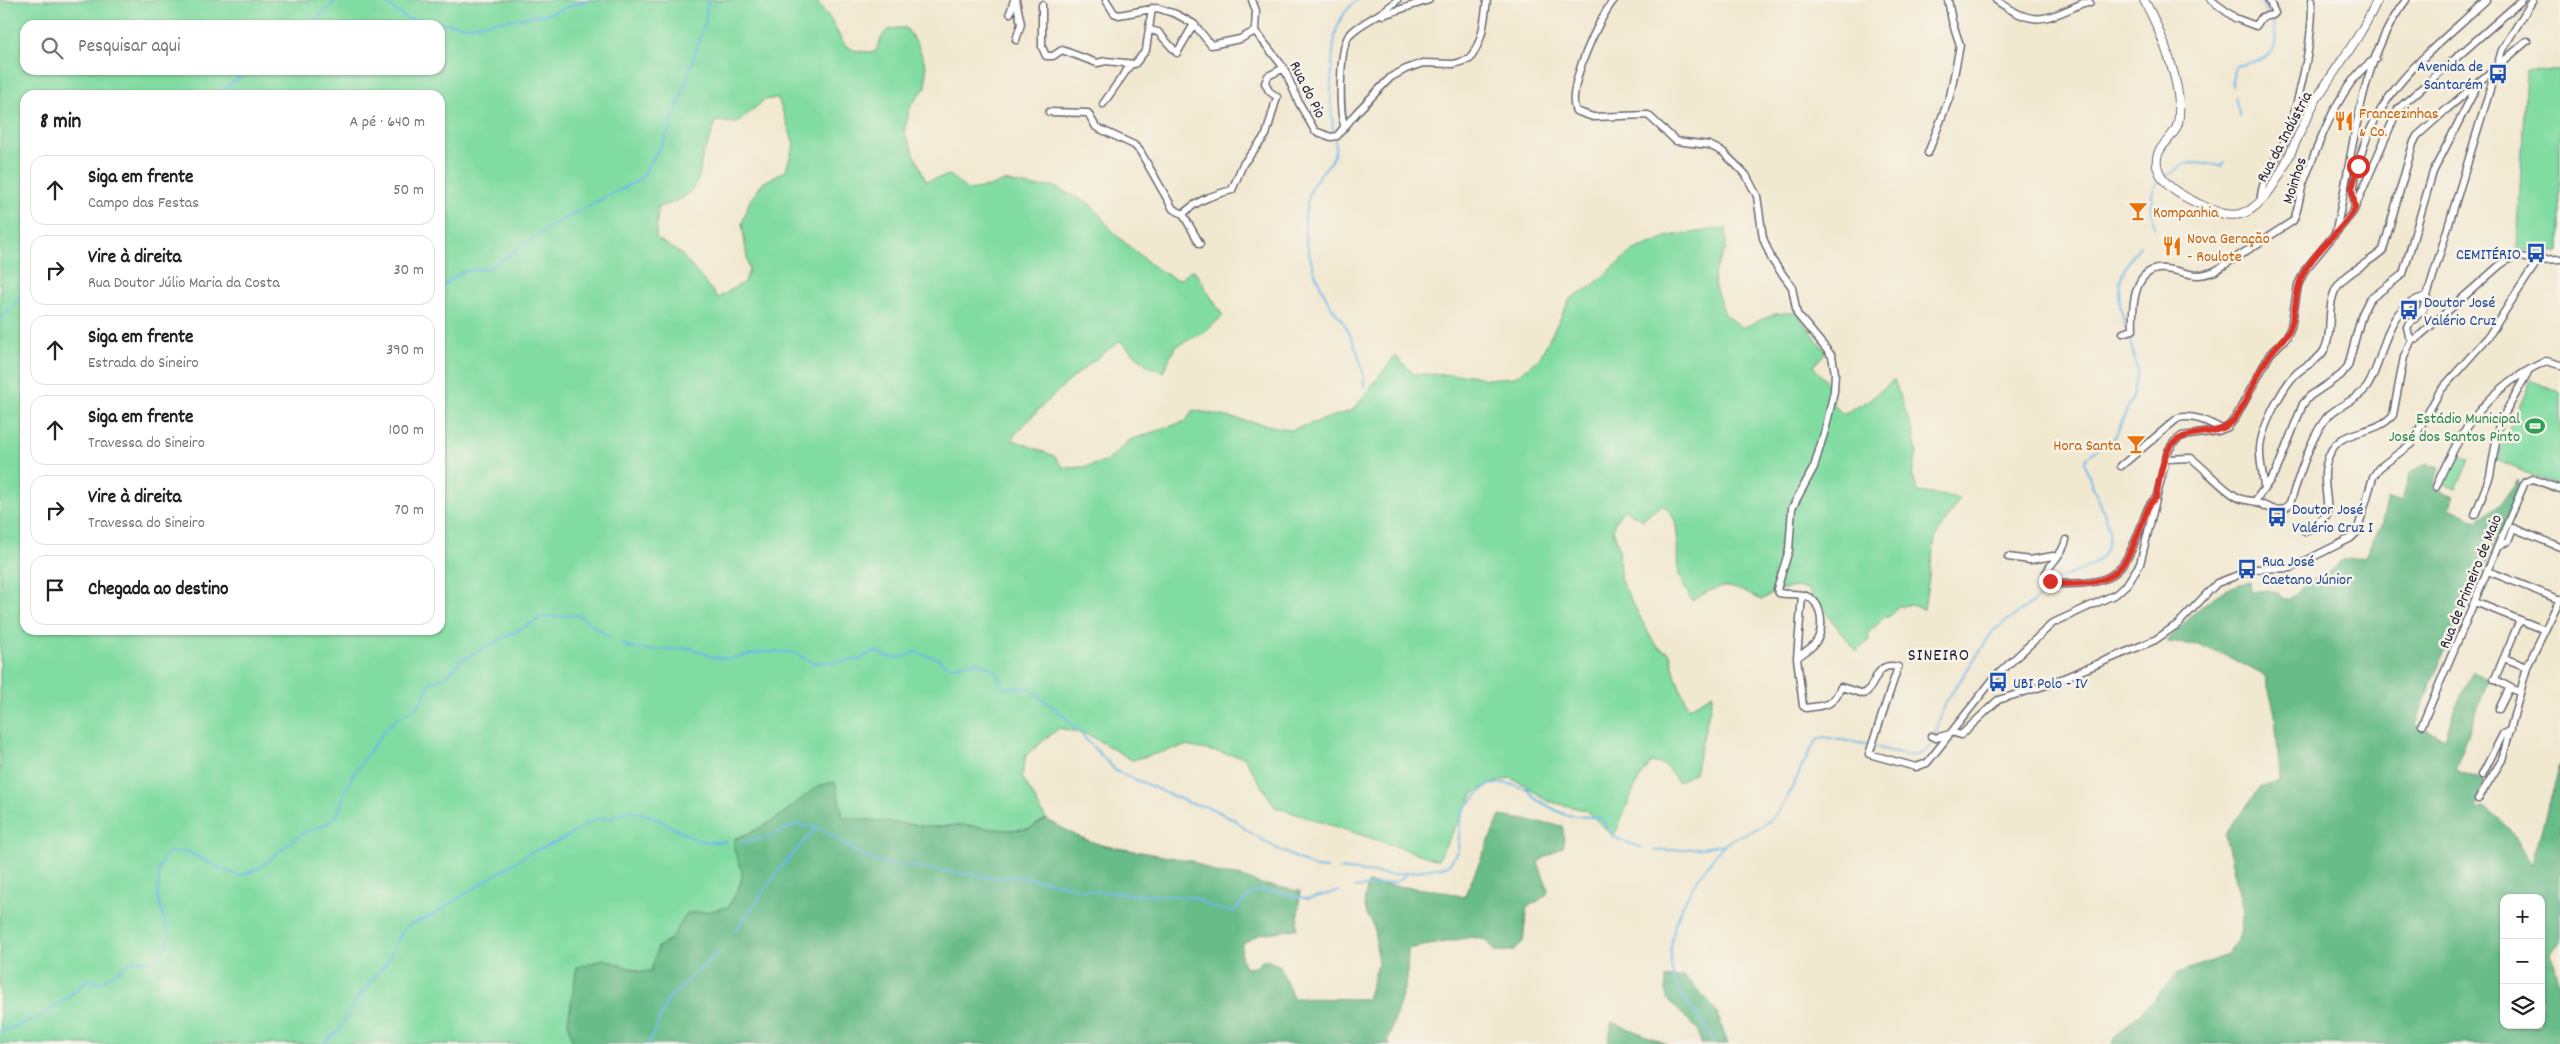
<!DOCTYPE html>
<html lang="pt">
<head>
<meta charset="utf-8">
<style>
  :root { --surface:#fff; --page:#f6f6f6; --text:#202124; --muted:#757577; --line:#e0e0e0 }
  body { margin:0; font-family:Dekko,sans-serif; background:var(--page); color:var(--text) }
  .controls { position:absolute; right:15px; bottom:15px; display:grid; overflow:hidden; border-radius:10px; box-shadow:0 1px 4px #0004 }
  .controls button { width:45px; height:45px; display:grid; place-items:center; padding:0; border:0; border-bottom:1px solid var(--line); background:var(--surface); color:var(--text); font:25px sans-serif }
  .stop { position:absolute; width:15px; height:15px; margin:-11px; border:4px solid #d93025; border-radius:50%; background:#fff }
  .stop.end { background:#d93025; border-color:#fff; box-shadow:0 1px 5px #0008 }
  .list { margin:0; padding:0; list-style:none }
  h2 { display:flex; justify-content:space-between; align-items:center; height:65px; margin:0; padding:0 20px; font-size:21px }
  h2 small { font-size:16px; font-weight:400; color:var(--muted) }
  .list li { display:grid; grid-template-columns:32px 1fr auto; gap:15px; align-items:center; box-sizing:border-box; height:70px; margin:0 10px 10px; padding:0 10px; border:1px solid var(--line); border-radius:15px }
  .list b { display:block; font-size:19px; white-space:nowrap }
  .list p { margin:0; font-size:16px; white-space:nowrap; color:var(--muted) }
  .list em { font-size:16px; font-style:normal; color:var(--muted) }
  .icon { flex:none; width:28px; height:28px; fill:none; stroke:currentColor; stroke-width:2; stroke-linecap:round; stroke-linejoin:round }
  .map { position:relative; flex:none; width:2560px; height:1044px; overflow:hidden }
  .search { position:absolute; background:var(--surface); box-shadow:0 1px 4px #0004; left:20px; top:20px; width:425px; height:55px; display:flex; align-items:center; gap:12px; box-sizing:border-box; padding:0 18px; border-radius:15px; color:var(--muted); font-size:19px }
  .panel { position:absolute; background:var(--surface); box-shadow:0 1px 4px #0004; left:20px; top:90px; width:425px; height:545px; border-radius:15px }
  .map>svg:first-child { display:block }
  .green { fill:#81dca2; stroke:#527f6e; fill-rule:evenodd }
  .forest { fill:#68bc88; stroke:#456f62; fill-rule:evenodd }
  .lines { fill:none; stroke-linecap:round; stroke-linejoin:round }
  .stream { stroke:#6db9e7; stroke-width:2 }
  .minor-casing { stroke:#6a676f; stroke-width:9 }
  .tertiary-casing { stroke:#6a676f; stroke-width:10 }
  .minor { stroke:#fff; stroke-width:6 }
  .tertiary { stroke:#fff; stroke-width:8 }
  .route { stroke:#d93025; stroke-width:6 }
  .labels { text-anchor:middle; stroke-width:5; stroke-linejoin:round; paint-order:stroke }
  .transit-label { font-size:16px; fill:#164399; stroke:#f7f3e8; text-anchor:start }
  .street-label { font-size:16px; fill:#22223b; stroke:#f7f3e8 }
  .food-label { font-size:16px; fill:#c56008; stroke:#f7f3e8; text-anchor:start }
  .leisure-label { font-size:16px; fill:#27864d; stroke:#f7f3e8; text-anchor:end }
  .neighbourhood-label { font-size:18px; letter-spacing:1px; fill:#22223b; stroke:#f7f3e8 }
</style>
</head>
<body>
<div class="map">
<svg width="2560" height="1044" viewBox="0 0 2560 1044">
  <rect width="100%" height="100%" fill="#f7f3e8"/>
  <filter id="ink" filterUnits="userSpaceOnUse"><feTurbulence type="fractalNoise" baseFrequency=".02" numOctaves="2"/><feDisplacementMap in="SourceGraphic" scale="10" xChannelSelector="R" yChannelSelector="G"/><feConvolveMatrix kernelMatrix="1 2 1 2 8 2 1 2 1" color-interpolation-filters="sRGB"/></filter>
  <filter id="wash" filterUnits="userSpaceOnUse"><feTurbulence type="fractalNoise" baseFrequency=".0096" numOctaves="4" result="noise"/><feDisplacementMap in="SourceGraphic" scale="20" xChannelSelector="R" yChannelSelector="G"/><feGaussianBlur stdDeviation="1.12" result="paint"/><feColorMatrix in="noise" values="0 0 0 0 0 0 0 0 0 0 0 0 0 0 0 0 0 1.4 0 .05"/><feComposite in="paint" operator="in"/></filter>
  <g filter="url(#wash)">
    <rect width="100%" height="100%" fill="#f1e8d0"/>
    <path class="green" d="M0 0H815C820 7 828 14 832 22 845 46 844 52 875 52 884 33 883 27 906 28L917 43 926 66V87L911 105 904 131 926 181 950 175 967 190 990 187 1004 181 1035 187 1052 186 1090 204 1117 236 1154 267 1175 279H1180L1193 269 1223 316 1204 332 1175 347 1163 372 1148 366 1120 341C1078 371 1045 401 1011 439L1054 456 1064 468 1084 467 1106 462 1130 440 1186 421 1193 410 1291 430 1353 410 1395 356 1414 374 1470 375 1487 379 1515 377 1539 359 1570 299 1591 287 1632 251 1669 236 1726 228V247L1714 274 1715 287 1725 315 1742 328 1775 314 1796 312 1826 352 1813 366 1832 388 1833 405 1843 414 1868 401 1894 380 1913 432 1917 454 1912 474 1918 492 1960 498 1935 538 1924 609 1910 605 1898 606 1889 617H1885L1868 633 1869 640 1857 652 1806 588C1786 586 1778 589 1762 600 1729 585 1724 580 1692 601 1686 590 1680 581 1678 569 1675 548 1684 516 1661 505L1643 520 1624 509 1615 522 1613 530 1619 547 1620 579 1651 638 1659 648 1670 653 1676 678 1688 708 1713 694 1695 773 1678 782 1666 766 1651 762 1636 784 1614 836 1585 810 1547 801 1525 785 1510 778 1488 785 1473 794 1438 860 1275 807 1244 757 1185 746 1132 760 1089 735 1059 728 1026 755 1022 776 1046 819 1029 829 1004 830 963 825 933 827 843 817 835 782C810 786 805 798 786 811 771 823 753 832 735 838 731 855 741 859 742 873 742 886 734 897 728 907L706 912 687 913 672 938 658 947 652 971 641 972 632 968 577 967 568 1022 573 1044H0ZM25 25H440V70H25ZM25 95H440V630H25ZM778 98 794 144 786 170 763 183 750 200 742 224 749 271 744 282 718 298 680 253 656 238 658 207C677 202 693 197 699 176 701 170 700 164 702 157 707 145 713 135 715 121L737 123 764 100Z
      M2526 70 2560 71V252L2517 250Z
      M2531 380 2560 392V487L2496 460Z
      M2454 453 2469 460 2456 489 2440 482Z"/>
    <path class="forest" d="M2426 463 2439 468 2433 488 2453 496 2450 508 2477 521C2494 510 2507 498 2518 480L2519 488 2456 633C2438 661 2427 693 2416 725L2445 739 2454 710 2473 671 2489 678 2455 770 2484 781 2476 810 2483 808C2512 827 2517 834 2531 866L2560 765V942L2551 953 2560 989V1044H2112L2118 1034 2154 1000 2176 974 2227 955 2240 935 2243 910 2225 835 2260 788 2280 781 2275 713 2265 676 2224 654 2198 645 2166 642C2191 617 2213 588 2250 582L2251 592 2267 590 2279 593 2282 599 2288 600 2306 584 2329 572 2341 561 2365 556 2380 528 2388 499 2402 501 2409 474ZM2504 898H2541V1025H2504Z
      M835 782 843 817 933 827 963 825 1004 830 1029 829 1046 819 1077 836 1101 845 1192 861 1216 873 1237 875 1261 884 1300 891 1297 929 1260 934 1242 944 1241 957 1245 968 1255 967 1265 959 1280 966 1293 998 1367 999 1378 964 1374 926 1367 915 1364 903 1368 883 1442 891 1464 897 1500 816 1563 826 1564 846 1538 862C1541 874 1547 880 1548 893L1537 902 1527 906 1523 942 1514 951H1494L1486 940 1472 937 1408 949 1407 980 1388 1040 1390 1044H573L568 1022 577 967 604 959 641 972 651 971 658 947 672 938 687 913 706 912 728 907C734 897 742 886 742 873 741 859 731 855 735 839 753 832 771 823 786 811 806 797 808 787 835 782Z
      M1685 977 1707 999 1717 1014 1728 1044H1701L1698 1030 1667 999 1665 978Z
      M1612 1022 1667 1044H1608Z"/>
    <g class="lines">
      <path class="stream" d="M382 0 406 18 468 26 548 14 588 0
        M309 25 337 0
        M2233 87 2232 80 2236 66C2246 63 2263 62 2270 54 2283 40 2270 12 2259 0
        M216 95 249 70
        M2235 97 2240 117
        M1334 134C1329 106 1330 51 1338 25 1342 14 1349 7 1357 0
        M1335 139C1339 161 1322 168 1313 185 1306 200 1304 216 1305 233 1308 255 1317 281 1328 301 1333 311 1343 319 1347 329 1356 346 1364 368 1364 387
        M2165 177 2189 162 2221 166 2225 162
        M2154 228C2153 211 2146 192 2161 179
        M440 288 462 272 489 268 558 222 641 179 669 132 705 23 708 0
        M0 319 25 294
        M2126 329C2116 292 2114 277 2140 246
        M2054 581C2066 575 2079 573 2090 566 2134 539 2090 498 2085 462L2087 457 2115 437 2132 399 2138 372 2128 334
        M621 643 631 648 646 650 691 648 712 657 727 659 764 652H792L814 663 858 660 875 651C890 659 901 660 915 652 922 655 927 655 934 657 942 660 945 668 955 666 977 661 975 660 996 671L1003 688 1027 687 1063 715 1116 771 1189 803 1208 807 1234 819 1245 829 1274 847 1316 868 1327 869
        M1935 735 1944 705 1993 631 2040 597 2051 585
        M1874 746C1887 750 1912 761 1924 752 1928 750 1931 744 1933 740
        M743 842 770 837 794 825 817 827
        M1654 851 1702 848 1723 844
        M1339 869 1393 875 1448 866 1458 850 1460 822 1465 807 1488 785 1506 783 1528 789 1537 800 1565 815 1601 818 1613 837 1642 848
        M1355 888 1397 882 1407 874
        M735 931 779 870 817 827C839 838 856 856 880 862L997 878C1031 874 1063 886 1096 891 1129 896 1163 894 1196 898 1208 907 1219 910 1234 912L1247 897 1257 891H1272L1308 899 1339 891
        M0 1031C33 1024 65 1003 87 979L101 983 134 960 153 961 166 947 169 935 158 898 159 868 167 852H189L215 866 240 876 259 868 301 834 328 823 339 813 345 791 353 775 384 731 395 720 414 709 423 699 429 683C443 680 453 672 461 660L543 617 579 615 610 638
        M1709 1031C1700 1018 1686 1005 1679 991 1657 948 1682 899 1708 865 1713 858 1719 849 1725 844 1741 832 1761 831 1774 816 1792 797 1801 762 1817 740L1823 737 1870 745
        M1710 1033 1712 1044
        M323 1044 340 1029 356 1000 387 962 405 927 431 916 528 854 563 839 596 819 612 818 627 810 648 815 695 839 708 842H726
        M649 1044 668 999 718 952"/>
    </g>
  </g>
  <g filter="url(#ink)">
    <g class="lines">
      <defs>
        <path id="minor" d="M1106 0 1114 13 1119 15 1157 8 1176 14 1194 24 1211 45 1240 39 1255 31 1256 11 1252 0
          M1614 0C1599 17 1565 91 1576 111L1593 117 1648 115 1676 141 1709 145 1723 152 1746 175 1757 196 1763 238 1772 260 1792 287 1797 314 1832 356 1835 373 1834 391 1826 427 1814 467 1792 508 1789 550 1777 589 1779 593C1788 595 1798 593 1806 596 1823 602 1825 630 1815 643 1811 649 1802 653 1797 658L1803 706 1806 708C1826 705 1832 707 1841 687L1864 694C1878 685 1874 661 1898 667L1869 754 1916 767 1927 763 1995 677 2053 623 2116 594 2127 584 2140 564 2168 451 2174 442 2182 436 2218 431 2228 427 2236 417 2270 354 2286 338 2291 327 2298 285 2305 270 2353 212 2398 109 2522 0
          M1996 0C2034 27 2043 21 2083 3H2090
          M2211 0 2235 18 2256 26 2262 17 2273 15 2275 13 2269 0
          M1042 5V47L1046 56H1053L1062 50 1097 63 1106 61 1135 64 1146 50 1152 8
          M1010 13 1014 0
          M1383 15 1429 0
          M1150 30 1158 32 1177 53 1194 24
          M1255 31 1284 68 1299 103 1315 131 1331 137 1337 136 1357 112 1391 77 1406 69 1423 63 1454 64 1470 59C1483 40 1484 23 1487 0
          M1016 40 1021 24 1016 0
          M1103 104 1131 64
          M1049 112 1088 113 1096 127 1134 145 1140 151 1173 209 1183 214C1197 200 1213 195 1232 190L1243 164 1266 135 1277 97 1269 91 1265 83 1268 76 1284 68
          M1344 125C1339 110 1339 45 1350 34 1363 21 1383 15 1397 0
          M1928 153 1950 96 1960 45 1952 21 1948 0
          M2261 200C2259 182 2282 152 2288 133 2301 91 2313 44 2312 0
          M2355 207C2352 186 2355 178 2360 158 2380 86 2435 48 2486 0
          M1183 214 1200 244
          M2336 230C2354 155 2357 64 2406 0
          M2123 333 2133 330C2132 307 2133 266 2165 269 2187 271 2193 280 2215 271L2293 221C2299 209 2299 197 2303 184 2316 149 2342 77 2376 59
          M2412 339 2409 336 2407 327 2423 309 2502 50 2533 0
          M2165 459 2191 458C2207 470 2220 487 2237 497 2243 501 2250 500 2256 502 2268 506 2277 516 2289 505 2299 479 2309 439 2327 417 2338 405 2358 400 2367 387 2388 354 2381 308 2427 296
          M2121 466 2178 418C2194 414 2208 422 2222 429
          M2436 487C2460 430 2487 388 2546 361L2560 365
          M2264 489C2264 475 2259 462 2260 448 2261 429 2281 390 2294 376 2302 366 2316 363 2323 352 2333 336 2327 313 2333 296 2339 274 2368 265 2383 250L2413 144 2417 136 2447 109 2527 41
          M2255 501 2276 472 2303 404 2310 396 2341 375 2348 366 2362 314 2369 300 2403 274 2433 172 2478 84
          M2475 515 2490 476 2499 424 2528 372
          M2305 532 2327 515C2329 498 2322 482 2326 465 2335 423 2371 440 2393 415L2404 357 2412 339 2417 338 2500 265 2514 256 2538 260 2560 259
          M2066 540C2063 554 2052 561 2046 573L2048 578 2054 584C2112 584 2121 580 2142 524 2146 514 2147 505 2156 498
          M2498 547 2508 541 2513 528 2560 547
          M2008 557 2030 560 2053 556 2056 559
          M2488 571 2560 600
          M2475 602 2545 630
          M1797 658 1802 595
          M2504 658 2527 667
          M2496 676 2520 620
          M2494 679 2520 693
          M2499 709 2509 689
          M2422 725 2525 482 2533 479 2560 489
          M1952 732 1961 735 1998 700 2047 685 2155 640 2178 624 2217 583 2254 569 2291 568 2351 538 2357 532 2373 477 2379 468 2411 444 2440 391 2488 337 2538 260
          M1931 736 1936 738 1950 734
          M2482 775 2503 734 2511 730
          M2478 799 2502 760 2527 667 2560 599"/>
        <path id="tertiary" d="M2144 0C2160 29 2185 89 2178 123 2174 141 2151 147 2158 169 2164 187 2181 195 2197 203 2214 211 2232 221 2250 210 2282 189 2296 133 2316 100 2336 67 2362 36 2377 0"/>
      </defs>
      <use href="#minor" class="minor-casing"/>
      <use href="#tertiary" class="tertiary-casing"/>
      <use href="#minor" class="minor"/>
      <use href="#tertiary" class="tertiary"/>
    </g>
  </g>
  <g class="lines" filter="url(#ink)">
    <path class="route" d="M2050 581 2054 584C2112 584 2121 580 2142 524 2146 514 2147 505 2156 498 2159 483 2161 464 2168 450 2184 423 2220 442 2236 417 2249 398 2256 375 2269 356 2275 346 2285 340 2290 329 2297 310 2294 289 2305 270 2318 248 2340 232 2353 212L2355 208 2352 189 2358 166"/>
  </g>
  <defs>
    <symbol id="bus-bare" viewBox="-9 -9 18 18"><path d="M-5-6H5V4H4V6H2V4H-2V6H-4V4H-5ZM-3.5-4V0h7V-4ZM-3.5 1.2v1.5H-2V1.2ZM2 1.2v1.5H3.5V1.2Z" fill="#1a4fb4" stroke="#f7f3e8" stroke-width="2.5" paint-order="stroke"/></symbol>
    <symbol id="restaurant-bare" viewBox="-9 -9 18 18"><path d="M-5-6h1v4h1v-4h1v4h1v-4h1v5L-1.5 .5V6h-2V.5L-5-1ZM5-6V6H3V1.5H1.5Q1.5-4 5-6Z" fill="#e8710a" stroke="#f7f3e8" stroke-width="2.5" paint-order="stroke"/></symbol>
    <symbol id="bar-bare" viewBox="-9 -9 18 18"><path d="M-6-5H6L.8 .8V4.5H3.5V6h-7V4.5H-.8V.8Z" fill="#e8710a" stroke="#f7f3e8" stroke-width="2.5" paint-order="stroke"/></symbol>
    <symbol id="stadium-bare" viewBox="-9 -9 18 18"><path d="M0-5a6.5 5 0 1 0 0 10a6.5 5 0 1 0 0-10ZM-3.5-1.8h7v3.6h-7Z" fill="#2e9e5b" stroke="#f7f3e8" stroke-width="2.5" paint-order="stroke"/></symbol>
  </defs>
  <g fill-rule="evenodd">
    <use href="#bus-bare" x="2484" y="60" width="28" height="28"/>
    <use href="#restaurant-bare" x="2330" y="107" width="28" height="28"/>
    <use href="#bar-bare" x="2124" y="197" width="28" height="28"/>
    <use href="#restaurant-bare" x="2158" y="232" width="28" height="28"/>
    <use href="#bus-bare" x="2522" y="239" width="28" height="28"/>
    <use href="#bus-bare" x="2395" y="296" width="28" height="28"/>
    <use href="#stadium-bare" x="2521" y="412" width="28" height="28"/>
    <use href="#bar-bare" x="2122" y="430" width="28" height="28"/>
    <use href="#bus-bare" x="2263" y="503" width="28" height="28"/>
    <use href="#bus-bare" x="2233" y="555" width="28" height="28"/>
    <use href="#bus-bare" x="1984" y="668" width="28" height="28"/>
  </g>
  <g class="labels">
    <g class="transit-label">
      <text x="2483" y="71" text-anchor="end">Avenida de<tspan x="2483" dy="18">Santarém</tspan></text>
      <text x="2521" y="259" text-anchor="end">CEMITÉRIO</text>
      <text x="2424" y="307">Doutor José<tspan x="2424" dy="18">Valério Cruz</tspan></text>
      <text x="2292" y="514">Doutor José<tspan x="2292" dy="18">Valério Cruz I</tspan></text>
      <text x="2262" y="566">Rua José<tspan x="2262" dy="18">Caetano Júnior</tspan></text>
      <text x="2013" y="688">UBI Polo - IV</text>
    </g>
    <g class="street-label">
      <text transform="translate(1309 89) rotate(63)" y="6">Rua do Pio</text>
      <text transform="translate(2283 136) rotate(-62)" y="6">Rua da Indústria</text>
      <text transform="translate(2293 180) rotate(-72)" y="6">Moinhos</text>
      <text transform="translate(2469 581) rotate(-68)" y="6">Rua de Primeiro de Maio</text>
    </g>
    <g class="food-label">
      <text x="2359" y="118">Francezinhas<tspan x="2359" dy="18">&amp; Co.</tspan></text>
      <text x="2153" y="217">Kompanhia</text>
      <text x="2187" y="243">Nova Geração<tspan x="2187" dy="18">- Roulote</tspan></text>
      <text x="2121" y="450" text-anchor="end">Hora Santa</text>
    </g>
    <g class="leisure-label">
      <text x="2520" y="423">Estádio Municipal<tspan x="2520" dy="18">José dos Santos Pinto</tspan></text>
    </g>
    <g class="neighbourhood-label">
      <text x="1939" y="660">SINEIRO</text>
    </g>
  </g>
</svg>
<div class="controls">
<button>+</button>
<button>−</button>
<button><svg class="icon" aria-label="layers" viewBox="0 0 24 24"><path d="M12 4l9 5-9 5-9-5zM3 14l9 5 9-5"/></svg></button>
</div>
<div class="stop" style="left:2358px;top:166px"></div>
<div class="stop end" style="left:2050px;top:581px"></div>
<div class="search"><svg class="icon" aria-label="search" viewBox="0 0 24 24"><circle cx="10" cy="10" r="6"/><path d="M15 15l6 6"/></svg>Pesquisar aqui</div>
<section class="panel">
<h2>8 min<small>A pé · 640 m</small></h2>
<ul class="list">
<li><svg class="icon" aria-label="ahead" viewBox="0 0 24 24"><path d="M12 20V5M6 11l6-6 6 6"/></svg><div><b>Siga em frente</b><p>Campo das Festas</p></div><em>50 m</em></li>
<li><svg class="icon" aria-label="right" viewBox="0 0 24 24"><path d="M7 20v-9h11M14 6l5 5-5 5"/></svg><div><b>Vire à direita</b><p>Rua Doutor Júlio Maria da Costa</p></div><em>30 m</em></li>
<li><svg class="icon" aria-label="ahead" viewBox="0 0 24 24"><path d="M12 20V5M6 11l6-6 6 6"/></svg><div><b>Siga em frente</b><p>Estrada do Sineiro</p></div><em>390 m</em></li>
<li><svg class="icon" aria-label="ahead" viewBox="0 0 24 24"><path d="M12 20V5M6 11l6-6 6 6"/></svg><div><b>Siga em frente</b><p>Travessa do Sineiro</p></div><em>100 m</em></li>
<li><svg class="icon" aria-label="right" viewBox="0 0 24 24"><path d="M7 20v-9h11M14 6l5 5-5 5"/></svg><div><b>Vire à direita</b><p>Travessa do Sineiro</p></div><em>70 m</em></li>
<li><svg class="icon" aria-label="arrive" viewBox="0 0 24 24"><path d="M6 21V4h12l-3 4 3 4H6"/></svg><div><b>Chegada ao destino</b></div></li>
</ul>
</section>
</div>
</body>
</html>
